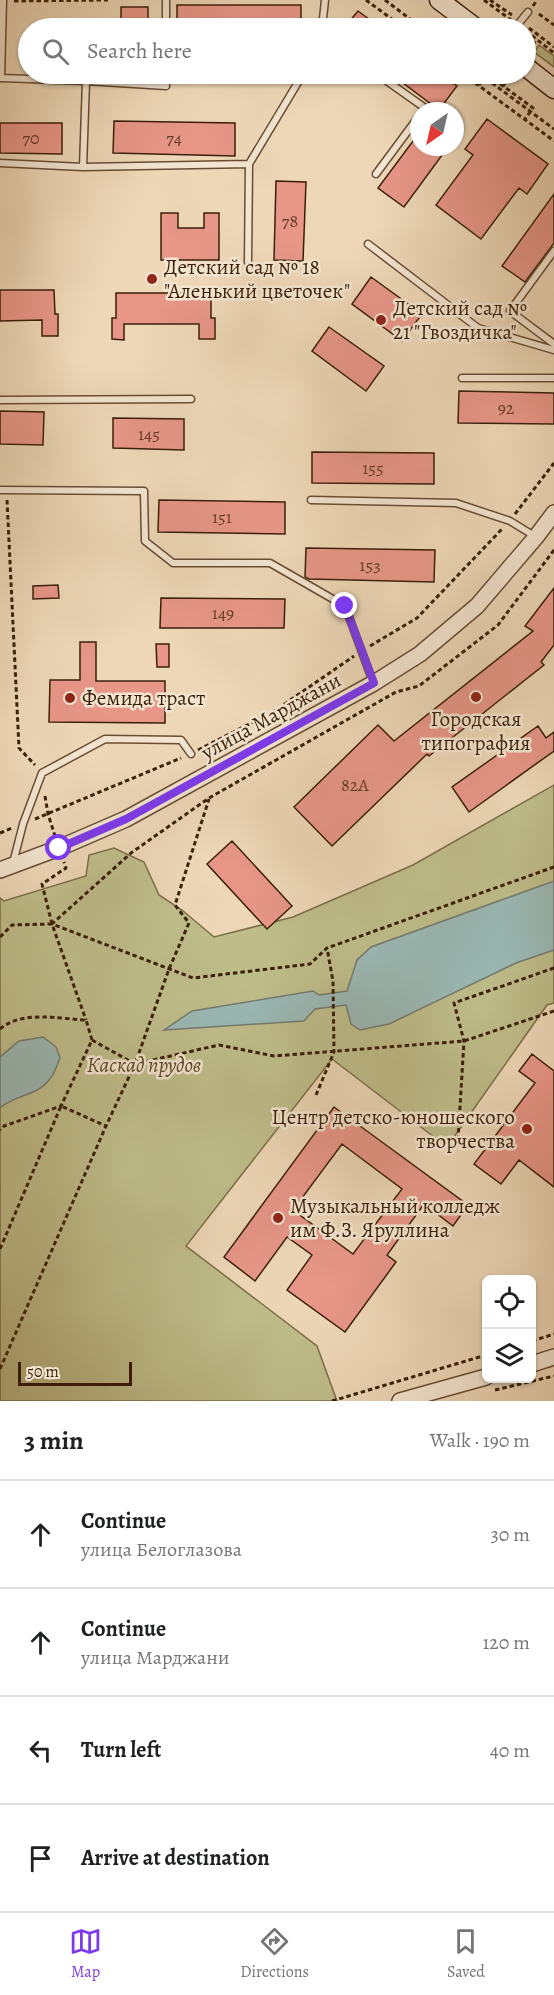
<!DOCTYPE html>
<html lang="en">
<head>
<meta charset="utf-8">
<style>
  :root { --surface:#fff; --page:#f6f6f6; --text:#202124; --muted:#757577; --line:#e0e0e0; --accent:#7c3aed }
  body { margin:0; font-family:Alegreya,serif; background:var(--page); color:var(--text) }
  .controls { position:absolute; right:18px; bottom:18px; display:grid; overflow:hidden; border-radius:9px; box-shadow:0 2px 4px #0004 }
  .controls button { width:54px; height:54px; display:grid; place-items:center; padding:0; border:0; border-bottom:2px solid var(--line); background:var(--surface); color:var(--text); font:30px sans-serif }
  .compass { position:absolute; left:410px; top:102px; width:54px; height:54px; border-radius:50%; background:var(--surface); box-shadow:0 2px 4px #0004; rotate:214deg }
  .scale { position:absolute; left:18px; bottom:15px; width:114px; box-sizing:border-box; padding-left:6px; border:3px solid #3b1f08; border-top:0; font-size:16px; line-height:21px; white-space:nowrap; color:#3b1f08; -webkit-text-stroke:4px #f3e5d0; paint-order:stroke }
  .stop { position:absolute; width:18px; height:18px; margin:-14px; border:4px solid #7c3aed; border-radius:50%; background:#fff }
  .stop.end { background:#7c3aed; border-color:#fff; box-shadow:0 2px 6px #0008 }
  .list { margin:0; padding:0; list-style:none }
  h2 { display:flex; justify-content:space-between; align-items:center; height:78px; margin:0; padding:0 24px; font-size:26px }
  h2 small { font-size:20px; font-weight:400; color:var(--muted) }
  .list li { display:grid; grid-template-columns:39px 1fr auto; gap:18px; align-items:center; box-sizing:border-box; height:108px; padding:0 24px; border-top:2px solid var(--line) }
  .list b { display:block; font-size:22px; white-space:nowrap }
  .list p { margin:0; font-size:20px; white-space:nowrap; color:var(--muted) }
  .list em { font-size:20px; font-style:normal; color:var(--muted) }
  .icon { flex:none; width:33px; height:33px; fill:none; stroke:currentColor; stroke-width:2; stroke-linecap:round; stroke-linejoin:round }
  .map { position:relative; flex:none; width:554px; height:1401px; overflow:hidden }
  .search { position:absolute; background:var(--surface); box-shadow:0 2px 4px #0004; left:18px; right:18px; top:18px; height:66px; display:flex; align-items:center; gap:15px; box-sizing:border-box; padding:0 21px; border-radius:33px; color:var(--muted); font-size:22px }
  .sheet { height:510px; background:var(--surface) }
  nav { display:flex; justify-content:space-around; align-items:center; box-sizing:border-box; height:84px; border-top:2px solid var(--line); background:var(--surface); font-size:16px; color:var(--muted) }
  nav a { display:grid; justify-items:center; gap:3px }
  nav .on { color:var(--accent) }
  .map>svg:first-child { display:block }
  .green { fill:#bebd8a; stroke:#7c6e49; stroke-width:1.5 }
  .water { fill:#9ab8b4; stroke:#747b6f; stroke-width:1.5 }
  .building { fill:#e79688; stroke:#3b1f08; stroke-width:1.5; fill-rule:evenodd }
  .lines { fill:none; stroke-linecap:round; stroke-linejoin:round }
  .service-casing { stroke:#684d34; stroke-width:9 }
  .tertiary-casing { stroke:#684d34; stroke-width:18 }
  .secondary-casing { stroke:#3b1f08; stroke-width:21 }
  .path { stroke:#3b1f08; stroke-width:3; stroke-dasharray:4.5 3; stroke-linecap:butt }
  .service { stroke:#f3e5d0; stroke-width:6 }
  .tertiary { stroke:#f3e5d0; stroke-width:15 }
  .secondary { stroke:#f3e5d0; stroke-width:18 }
  .route { stroke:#7c3aed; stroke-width:8 }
  .poi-dot { fill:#8f2418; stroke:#f3e5d0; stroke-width:2 }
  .labels { text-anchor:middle; stroke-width:5; stroke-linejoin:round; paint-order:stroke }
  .number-label { font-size:18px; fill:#663d28 }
  .poi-label { font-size:21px; fill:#3b1f08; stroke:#f3e5d0; text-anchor:start }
  .street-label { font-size:21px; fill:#3b1f08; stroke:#f3e5d0 }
  .park-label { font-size:21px; font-style:italic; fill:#5c4628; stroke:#f3e5d0 }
</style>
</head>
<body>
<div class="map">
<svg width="554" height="1401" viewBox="0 0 554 1401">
  <rect width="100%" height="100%" fill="#edd7b7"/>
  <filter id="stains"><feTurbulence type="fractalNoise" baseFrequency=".00333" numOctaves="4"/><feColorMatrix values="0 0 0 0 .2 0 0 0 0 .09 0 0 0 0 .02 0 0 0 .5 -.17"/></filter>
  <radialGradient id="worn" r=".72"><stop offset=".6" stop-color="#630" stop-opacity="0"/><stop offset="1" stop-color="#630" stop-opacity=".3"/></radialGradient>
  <path class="green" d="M539 45 554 56V67L534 52Z
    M554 785V1003L547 1005 447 1147 332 1059 186 1246 317 1346 337 1401H0V898L4 901 86 876 89 855 114 848 144 862 159 895 182 910 214 937 293 917 413 865Z"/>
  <path class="water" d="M554 881V950L516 963 389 1024 360 1030 351 1024 346 1005 315 1009 304 1021 164 1030 192 1011 313 991 319 995 347 991 357 960 371 947Z
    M43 1037 56 1047 60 1058C57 1065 54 1075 49 1080 37 1096 14 1095 0 1108V1057L19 1041Z"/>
  <path class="building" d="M177 5H301V28H177Z
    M121 7H148V23H121Z
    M358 11 381 28H344Z
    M391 74H440L457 86 439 110Z
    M487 119 548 164 527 194 519 188 481 239 436 205 473 155 465 149Z
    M114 121 235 123V156L113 153Z
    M0 123H62V154L0 153Z
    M419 133V147H448L404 207 378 188Z
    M276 181 306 182 303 261 274 260Z
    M554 194V243L525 282 502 266Z
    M161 213H178V228H204V213H219V260H161Z
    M371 277 422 314 402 341 352 304Z
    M0 290H54L55 314H58V336H42V320L0 321Z
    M116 293H211V318H215V339H199V324H124V340L112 339V318H116Z
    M329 327 384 366 366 391 312 351Z
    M459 391 554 393V424L458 423Z
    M0 411 44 412 43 445 0 444Z
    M113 418 184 419V450L113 448Z
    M312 452 434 453V484L312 483Z
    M159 500 285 502V534L158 532Z
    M306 548 435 550 434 582 309 579 305 577Z
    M58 585 59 598 33 599V586Z
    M554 588V645L541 662 544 665 429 756 427 754 332 846 294 807 378 725 394 741 533 631 525 626Z
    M161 598 285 599 284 628H160Z
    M80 642H96V681H165V723L49 722 50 680H80Z
    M156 644H169V667H157Z
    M538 726 546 738 554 732V751L469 812 452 787Z
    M232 841 292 906 267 929 207 864Z
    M532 1054 554 1071V1187L519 1160 501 1184 474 1164 535 1083 519 1071Z
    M334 1107 468 1205 453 1226 424 1204 387 1255 396 1262 345 1332 287 1290 312 1255 287 1237 255 1281 224 1257ZM342 1144 402 1189 353 1254 293 1210Z"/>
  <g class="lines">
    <defs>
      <path id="service" d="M3 0 1 78 86 81 166 86V74
        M166 0V28
        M322 28 325 0
        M515 28 528 12
        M377 74 425 108 423 111
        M0 163 83 167 249 164
        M83 167 86 81
        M376 174 419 116
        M368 244 478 328 554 350
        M554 251 510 311 554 344
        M248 262 249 164 303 74
        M462 378H554
        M0 400 191 399
        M0 490 144 491 145 541 173 563H270L345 606 373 682
        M311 500 456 503 510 521 536 537
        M13 863 23 824 42 773 105 739 181 740 191 754"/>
      <path id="tertiary" d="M0 870 59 848 126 819 374 683 420 654 477 606 536 537 554 513
        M532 1364 554 1357
        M400 1401 486 1377"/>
      <path id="secondary" d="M439 0 476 28
        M526 67 554 89"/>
    </defs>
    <use href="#service" class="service-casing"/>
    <use href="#tertiary" class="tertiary-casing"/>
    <use href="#secondary" class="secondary-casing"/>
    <path class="path" d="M366 0 404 28
      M385 0 422 28
      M484 0 511 20
      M490 0 512 15
      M14 1 108 0
      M533 6 537 0
      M539 14 554 25
      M529 28 554 47
      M526 31 554 53
      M528 51 537 39
      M463 74 554 141
      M480 74 554 129
      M479 85 487 74 533 108 525 119
      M503 86 512 74
      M7 500 19 748 35 765
      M515 514 554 463
      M554 550 498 625 419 686 396 692 209 798 131 853 52 924 193 978 310 964 327 948 554 867
      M370 646 417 618 503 528
      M198 750 273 712 354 656
      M45 796 48 814 55 836
      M35 819 181 758
      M0 833 12 828
      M52 924 42 884 66 868 64 862
      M0 937 12 925 52 924 86 1020
      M0 1029C22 1010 59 1019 86 1020L92 1040 61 1106 4 1126 0 1130
      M92 1040 135 1064 219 1045 274 1056 464 1041 554 1011
      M316 1095 334 1052 333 981 327 948
      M458 1140 464 1041 454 1003 554 968
      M0 1249 61 1106 106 1126
      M532 1341 554 1334
      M0 1369 106 1126 135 1064 169 969 189 923 175 905 209 799
      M495 1390 554 1376
      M332 1401 486 1355"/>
    <use href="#service" class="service"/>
    <use href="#tertiary" class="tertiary"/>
    <use href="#secondary" class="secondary"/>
  </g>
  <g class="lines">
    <path class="route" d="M59 848 126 819 374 683 345 606"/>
  </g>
  <g class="poi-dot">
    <circle cx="152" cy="279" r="6"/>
    <circle cx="381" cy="320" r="6"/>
    <circle cx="476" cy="697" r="6"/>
    <circle cx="70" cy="698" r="6"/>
    <circle cx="527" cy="1129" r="6"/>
    <circle cx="278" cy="1218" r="6"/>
  </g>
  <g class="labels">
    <g class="number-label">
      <text x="31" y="144">70</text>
      <text x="174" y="144">74</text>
      <text x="290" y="227">78</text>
      <text x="506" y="414">92</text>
      <text x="149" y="440">145</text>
      <text x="373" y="474">155</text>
      <text x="222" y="523">151</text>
      <text x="370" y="571">153</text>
      <text x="223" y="619">149</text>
      <text x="355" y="791">82А</text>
    </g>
    <g class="poi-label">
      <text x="164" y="274">Детский сад № 18<tspan x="164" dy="24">"Аленький цветочек"</tspan></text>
      <text x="393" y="315">Детский сад №<tspan x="393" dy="24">21 "Гвоздичка"</tspan></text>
      <text x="82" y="705">Фемида траст</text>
      <text x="476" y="726" text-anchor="middle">Городская<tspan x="476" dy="24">типография</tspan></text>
      <text x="515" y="1124" text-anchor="end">Центр детско-юношеского<tspan x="515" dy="24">творчества</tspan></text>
      <text x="290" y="1213">Музыкальный колледж<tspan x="290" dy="24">им Ф.З. Яруллина</tspan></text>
    </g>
    <g class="street-label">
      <text transform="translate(271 716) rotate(-29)" y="7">улица Марджани</text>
    </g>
    <g class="park-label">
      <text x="144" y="1072">Каскад прудов</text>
    </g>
  </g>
  <rect width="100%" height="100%" filter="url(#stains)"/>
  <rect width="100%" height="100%" fill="url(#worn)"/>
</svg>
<div class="controls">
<button><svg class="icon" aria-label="locate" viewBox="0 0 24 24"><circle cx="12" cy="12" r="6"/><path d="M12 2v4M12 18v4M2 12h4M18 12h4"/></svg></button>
<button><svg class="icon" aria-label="layers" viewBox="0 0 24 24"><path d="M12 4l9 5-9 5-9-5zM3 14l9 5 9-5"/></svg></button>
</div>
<svg class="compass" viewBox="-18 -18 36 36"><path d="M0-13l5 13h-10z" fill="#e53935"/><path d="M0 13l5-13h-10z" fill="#757577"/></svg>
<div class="scale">50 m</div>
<div class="stop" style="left:59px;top:848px"></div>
<div class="stop end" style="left:345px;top:606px"></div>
<div class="search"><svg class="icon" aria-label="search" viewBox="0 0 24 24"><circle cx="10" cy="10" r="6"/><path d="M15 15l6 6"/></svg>Search here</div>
</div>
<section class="sheet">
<h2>3 min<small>Walk · 190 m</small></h2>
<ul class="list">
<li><svg class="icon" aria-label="ahead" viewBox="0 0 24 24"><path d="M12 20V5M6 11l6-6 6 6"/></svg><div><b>Continue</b><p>улица Белоглазова</p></div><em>30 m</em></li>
<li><svg class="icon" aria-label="ahead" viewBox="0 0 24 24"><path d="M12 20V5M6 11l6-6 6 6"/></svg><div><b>Continue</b><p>улица Марджани</p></div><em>120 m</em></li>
<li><svg class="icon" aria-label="left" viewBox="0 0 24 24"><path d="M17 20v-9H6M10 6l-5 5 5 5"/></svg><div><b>Turn left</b></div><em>40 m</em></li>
<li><svg class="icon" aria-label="arrive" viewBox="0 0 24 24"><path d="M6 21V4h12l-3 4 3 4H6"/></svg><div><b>Arrive at destination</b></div></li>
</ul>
</section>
<nav>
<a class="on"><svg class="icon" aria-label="map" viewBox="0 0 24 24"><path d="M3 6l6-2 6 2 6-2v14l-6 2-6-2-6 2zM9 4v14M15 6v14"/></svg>Map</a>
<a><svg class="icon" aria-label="directions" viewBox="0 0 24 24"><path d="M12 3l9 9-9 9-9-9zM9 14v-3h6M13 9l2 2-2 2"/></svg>Directions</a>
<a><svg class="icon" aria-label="saved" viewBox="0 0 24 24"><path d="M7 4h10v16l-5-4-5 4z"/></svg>Saved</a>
</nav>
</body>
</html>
